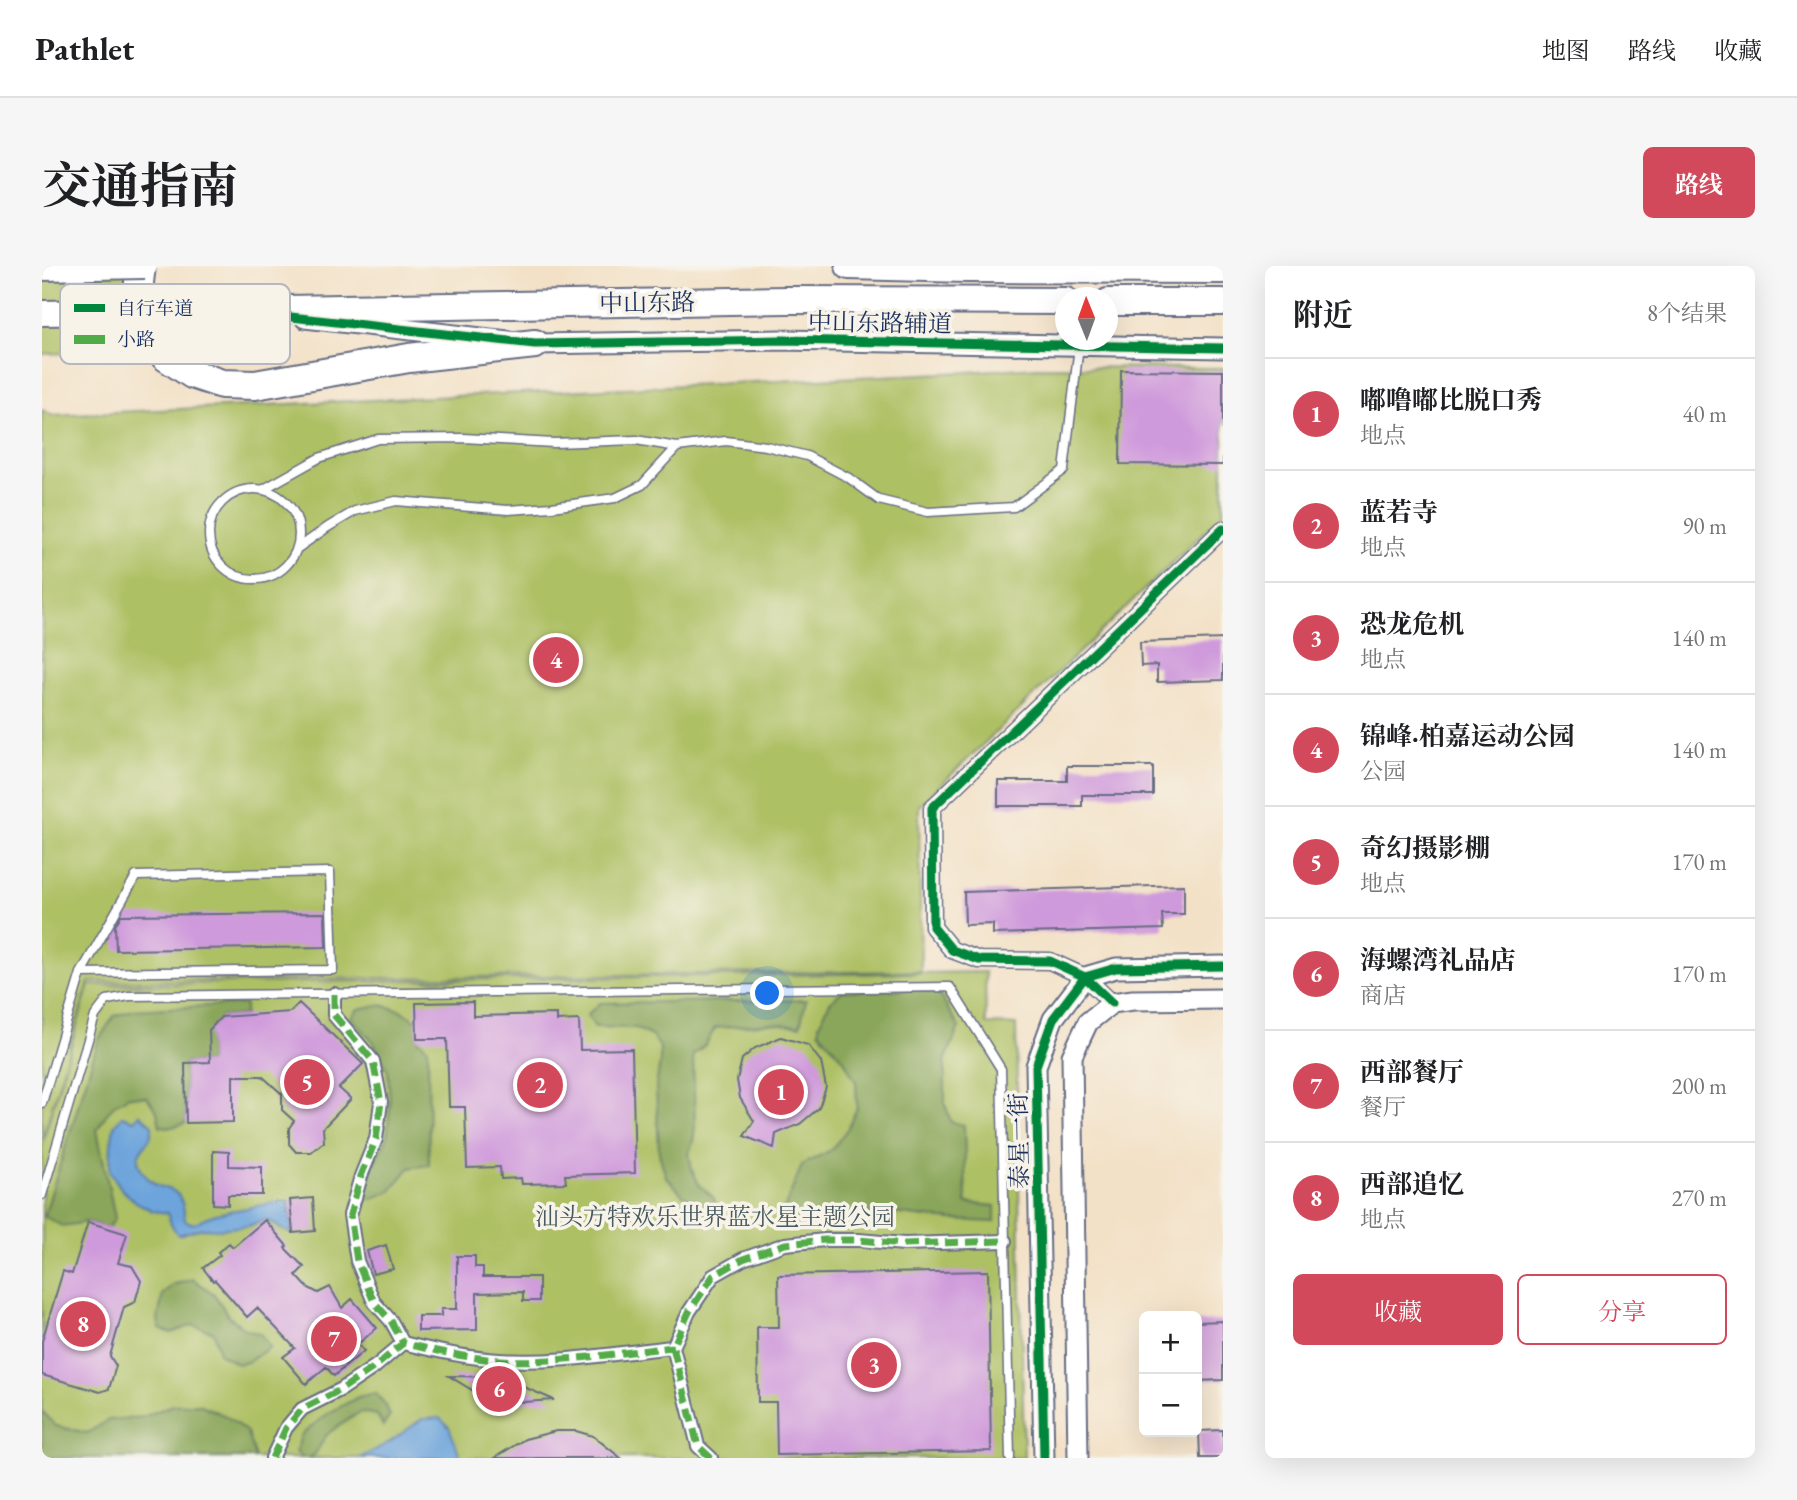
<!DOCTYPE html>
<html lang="zh">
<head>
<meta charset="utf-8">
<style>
  :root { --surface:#fff; --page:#f6f6f6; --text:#202124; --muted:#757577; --line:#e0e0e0; --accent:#d1495b }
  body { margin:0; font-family:"EB Garamond","Noto Serif SC",serif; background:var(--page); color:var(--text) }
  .controls { position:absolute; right:21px; bottom:21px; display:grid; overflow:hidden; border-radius:10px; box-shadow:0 7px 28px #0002 }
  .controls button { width:63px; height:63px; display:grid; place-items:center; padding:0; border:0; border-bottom:2px solid var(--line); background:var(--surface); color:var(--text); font:35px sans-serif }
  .compass { position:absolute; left:1013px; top:21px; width:63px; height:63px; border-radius:50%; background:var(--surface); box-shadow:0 7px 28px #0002; rotate:359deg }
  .you { position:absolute; left:726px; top:728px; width:24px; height:24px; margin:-18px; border:5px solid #fff; border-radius:50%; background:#1a73e8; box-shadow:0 0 0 10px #1a73e833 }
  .badge { display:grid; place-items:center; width:46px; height:46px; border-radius:50%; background:var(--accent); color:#fff; font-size:23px; font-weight:700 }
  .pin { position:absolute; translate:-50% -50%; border:4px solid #fff; box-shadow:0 2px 7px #0006 }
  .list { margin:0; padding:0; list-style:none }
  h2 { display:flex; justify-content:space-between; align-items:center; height:91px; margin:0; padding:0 28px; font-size:30px }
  h2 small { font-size:23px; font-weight:400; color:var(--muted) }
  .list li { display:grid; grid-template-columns:46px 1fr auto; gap:21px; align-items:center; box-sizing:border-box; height:112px; padding:0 28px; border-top:2px solid var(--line) }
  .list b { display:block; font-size:26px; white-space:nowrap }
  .list p { margin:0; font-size:23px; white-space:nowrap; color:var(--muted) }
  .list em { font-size:23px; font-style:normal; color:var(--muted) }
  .actions { display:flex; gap:14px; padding:21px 28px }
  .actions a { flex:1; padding:16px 0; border:2px solid var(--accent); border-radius:10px; text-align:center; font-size:24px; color:var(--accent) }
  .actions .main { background:var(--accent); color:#fff }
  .map { position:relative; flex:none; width:1181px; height:1192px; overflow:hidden; border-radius:10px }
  header { display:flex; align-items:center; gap:42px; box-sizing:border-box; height:98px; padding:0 35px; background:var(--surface); border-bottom:2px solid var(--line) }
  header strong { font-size:33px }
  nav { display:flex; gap:38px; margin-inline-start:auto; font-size:24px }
  .intro { display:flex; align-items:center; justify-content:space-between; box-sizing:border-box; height:168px; padding:0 42px }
  h1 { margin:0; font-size:49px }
  .button { padding:18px 32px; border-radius:10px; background:var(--accent); color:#fff; font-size:24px; font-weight:700 }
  main { display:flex; gap:42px; padding:0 42px }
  aside { flex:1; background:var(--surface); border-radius:10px; box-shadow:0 7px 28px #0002 }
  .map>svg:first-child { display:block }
  .green { fill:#adc064; stroke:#647861; stroke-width:2 }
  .forest { fill:#8aa65a; stroke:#526a5c; stroke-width:2 }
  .water { fill:#6da4db; stroke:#446a9c; stroke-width:2 }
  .building { fill:#cf9adb }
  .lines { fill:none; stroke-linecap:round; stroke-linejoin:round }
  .service-casing { stroke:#676d83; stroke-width:11 }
  .pedestrian-casing { stroke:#676d83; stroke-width:16 }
  .minor-casing { stroke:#676d83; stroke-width:19 }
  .tertiary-casing { stroke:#676d83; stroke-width:23 }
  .trunk-casing { stroke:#676d83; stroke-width:30 }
  .motorway-casing { stroke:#676d83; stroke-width:32 }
  .service { stroke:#fff; stroke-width:8 }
  .pedestrian { stroke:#fff; stroke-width:12 }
  .minor { stroke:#fff; stroke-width:16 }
  .tertiary { stroke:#fff; stroke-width:19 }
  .trunk { stroke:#fff; stroke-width:26 }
  .motorway { stroke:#fff; stroke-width:28 }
  .primary-bridge-casing { stroke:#676d83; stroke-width:28; stroke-linecap:butt }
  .primary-bridge { stroke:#fff; stroke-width:24 }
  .quiet { stroke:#52ab49; stroke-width:7; stroke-dasharray:14 7; stroke-linecap:butt }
  .cycleway-casing { stroke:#f7f3e8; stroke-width:13 }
  .cycleway { stroke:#00873e; stroke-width:9 }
  .labels { text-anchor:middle; stroke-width:7; stroke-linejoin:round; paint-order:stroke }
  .street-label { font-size:24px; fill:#1b2f5e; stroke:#f7f3e8 }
  .park-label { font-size:24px; fill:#475a60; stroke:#f7f3e8 }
  .key { fill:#f7f3e8; stroke:#b5b8bf; stroke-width:2 }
  .key-label { font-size:19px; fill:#1b2f5e }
</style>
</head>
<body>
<header>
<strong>Pathlet</strong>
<nav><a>地图</a><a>路线</a><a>收藏</a></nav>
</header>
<div class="intro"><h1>交通指南</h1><a class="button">路线</a></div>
<main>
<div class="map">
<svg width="1181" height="1192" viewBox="0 0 1181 1192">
  <rect width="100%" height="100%" fill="#f7f3e8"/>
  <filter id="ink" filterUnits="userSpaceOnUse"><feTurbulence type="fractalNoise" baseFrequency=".0143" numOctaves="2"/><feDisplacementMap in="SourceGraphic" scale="14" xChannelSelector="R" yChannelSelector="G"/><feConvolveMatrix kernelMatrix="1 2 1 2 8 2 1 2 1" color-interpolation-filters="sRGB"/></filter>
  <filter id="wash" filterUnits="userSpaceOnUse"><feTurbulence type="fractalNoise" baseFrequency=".00686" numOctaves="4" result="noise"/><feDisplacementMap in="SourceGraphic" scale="28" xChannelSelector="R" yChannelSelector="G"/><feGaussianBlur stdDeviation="1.57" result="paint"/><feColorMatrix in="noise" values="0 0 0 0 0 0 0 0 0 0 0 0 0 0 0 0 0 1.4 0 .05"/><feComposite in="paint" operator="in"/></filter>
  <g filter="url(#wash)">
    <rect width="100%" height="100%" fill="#f3e1c7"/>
    <path class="green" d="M0 0H91L96 85 0 88Z
      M995 101 1181 102V248L877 540 879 705 47 716 0 874V144L10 149 924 106Z
      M943 706 944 758 974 759 982 1192H0V878L47 719Z"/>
    <path class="forest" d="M875 723 896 727 917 761 903 795V838L909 856 922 859 924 937 953 940V956L909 954 850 947 812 948 774 950 735 961 760 899 789 884 806 862 815 842 814 816 802 794 777 765V758L788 736 800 725Z
      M764 734 758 760 729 757 673 762 664 778 651 789 653 860 651 876 647 887 650 903 657 919 671 931 677 944 664 950 653 944 654 934 642 930 624 911 617 887 614 820 618 796V781L611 771 594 762 553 761 545 749 558 737Z
      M203 738V749L180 751 168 764V796L143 797 144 857 130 861 118 860 115 846 105 831 87 830 73 838 63 850 55 864 73 952 66 962 46 956 20 960 2 950 57 773 72 750 91 744Z
      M338 739 358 744 375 755V773L386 782 387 899 367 902 348 926 320 936 331 899 345 873 348 837 346 805 331 775 309 752 316 743Z
      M151 1013 172 1028 186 1049 201 1062 218 1068 228 1081 206 1096 195 1098 177 1087 172 1066 151 1059 129 1067 118 1063C113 1047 120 1045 120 1029L130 1019Z
      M333 1127 343 1138 348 1150 341 1160 335 1149 318 1146 285 1168 273 1188 267 1192H260L254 1186 259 1169 285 1148 316 1131Z
      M157 1138 184 1150 205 1166 213 1192H0V1145L14 1160 45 1167 67 1154 101 1151 130 1139Z"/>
    <path class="water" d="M97 848 110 859C112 876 96 882 96 893 96 905 110 918 120 921 128 924 134 924 138 932 142 938 142 947 143 954L151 958C174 944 190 946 214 940 226 938 235 935 247 935L250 967C238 965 235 958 224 954L206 960 178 963 160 962 136 969 129 958 125 947 111 945 94 936 80 924 68 905 69 878 72 860 80 850 92 854Z
      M398 1152 407 1161 419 1192H318L348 1176 380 1153Z"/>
    <g id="blocks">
      <path class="building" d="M1079 104 1181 105V199L1078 198Z
        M1181 373V414L1115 416V399L1099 400 1098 376Z
        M1025 500H1111V529H1040V540H956V515H1025Z
        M1142 619V648H1120L1121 663 951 668V658L923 659 922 626Z
        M283 647 284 681 74 684 73 660 79 649Z
        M431 736V750L515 748V755L537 754 538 784 590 783 593 907 523 909 524 917 480 918 479 912 459 913 458 901 425 902 423 841H407L405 773H375L374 737Z
        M257 737 321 798 297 822 309 833 281 862 282 876 269 886H254L247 878V862L252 855 240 844V828L220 810H191V856L144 857 143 797 168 796 167 764 179 751 248 746Z
        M739 771 766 779 779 796 784 821 777 842 758 858 734 868 732 882 702 870 712 855 698 832 695 814 700 793 713 782Z
        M171 885 187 886V900L220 901V929H186V939L171 938Z
        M271 932 273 965 251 967 248 934Z
        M223 954 245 980 243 982 262 1001 254 1009 265 1021 276 1027 288 1021 300 1042 310 1033 335 1062 316 1078 322 1085 292 1110 284 1101 264 1118 241 1091 253 1082 215 1042 205 1051 173 1014 171 1015 161 1002 178 989 176 986 187 977 191 981Z
        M46 956 85 968 76 997 90 1000 99 1015 93 1036 82 1041 68 1090 74 1100 67 1123 58 1126 0 1109V1075L21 1005 30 1008Z
        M344 979 351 1003 331 1008 325 985Z
        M415 990H433V1001H441V1011H497V1035H481V1026L435 1027V1064L376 1065V1050H399V1043H415Z
        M946 1005 949 1185 735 1189 734 1136H716L715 1061H737L736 1009Z
        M1181 1055V1114L1155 1115V1056Z
        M407 1110 459 1111 512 1134 482 1136 440 1130Z
        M1181 1164V1192H1158L1157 1165Z
        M514 1165H534L551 1170 579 1192H452L483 1173Z"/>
    </g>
  </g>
  <g filter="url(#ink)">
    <use href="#blocks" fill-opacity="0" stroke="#676d83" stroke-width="2"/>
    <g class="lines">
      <defs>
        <path id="service" d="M167 268a45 45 0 1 1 90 0a45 45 0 1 1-90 0Z
          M220 224 277 192 336 173 421 172 512 177 594 174 635 181 684 175 724 180 765 190 807 212 837 234 886 246 972 241 1022 204 1037 80
          M256 282 286 261 313 245 354 235 466 244 510 241 573 232 600 219 635 181
          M0 837 39 707 94 610 288 606 291 704 39 707
          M0 929 53 750 65 734 87 730 908 721 959 803 968 1192"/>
        <path id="pedestrian" d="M292 728V749L331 795 339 836 334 873 319 910 308 949 315 995 332 1036 349 1055 361 1077
          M230 1192 244 1162 260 1143 300 1123 334 1100 361 1077C393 1085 425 1092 457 1094 515 1098 574 1087 631 1081
          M669 1192 656 1180 631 1081 647 1046 671 1010 701 993 743 978 783 974H817L862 978 963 975"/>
        <path id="minor" d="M1070 737 1043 711 1008 695 937 694 910 684 891 661 890 542 1181 263"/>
        <path id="tertiary" d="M263 52 493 78 739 74 1181 82
          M1002 1192 994 800 1011 753 1043 711 1074 702 1181 700
          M1036 1192 1030 790 1046 756 1070 737 1091 734 1181 733"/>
        <path id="trunk" d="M807 0 925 3 1181 4
          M1066 36H1181
          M186 44 745 34 1024 35"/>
        <path id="motorway" d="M99 0 97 16 98 35 107 62 123 90 150 108 180 118 213 119 367 92 493 78"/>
      </defs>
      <use href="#service" class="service-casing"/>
      <use href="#pedestrian" class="pedestrian-casing"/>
      <use href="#minor" class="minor-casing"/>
      <use href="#tertiary" class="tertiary-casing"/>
      <use href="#trunk" class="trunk-casing"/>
      <use href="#motorway" class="motorway-casing"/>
      <use href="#service" class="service"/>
      <use href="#pedestrian" class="pedestrian"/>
      <use href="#minor" class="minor"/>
      <use href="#tertiary" class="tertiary"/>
      <use href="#trunk" class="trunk"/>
      <use href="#motorway" class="motorway"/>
      <defs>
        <path id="primary-bridge" d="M0 2 103 0
          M0 47 186 44"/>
      </defs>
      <use href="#primary-bridge" class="primary-bridge-casing"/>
      <use href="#primary-bridge" class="primary-bridge"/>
      <path class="quiet" d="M292 728V749L331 795 339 836 334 873 319 910 308 949 315 995 332 1036 349 1055 361 1077
        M230 1192 244 1162 260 1143 300 1123 334 1100 361 1077C393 1085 425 1092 457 1094 515 1098 574 1087 631 1081
        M669 1192 656 1180 631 1081 647 1046 671 1010 701 993 743 978 783 974H817L862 978 963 975"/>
      <defs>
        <path id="cycleway" d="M186 44 493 78 739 74 1181 82
          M1070 737 1043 711 1008 695 937 694 910 684 891 661 890 542 1181 263
          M1002 1192 994 800 1011 753 1043 711 1074 702 1181 700"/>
      </defs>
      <use href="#cycleway" class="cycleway-casing"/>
      <use href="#cycleway" class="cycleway"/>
    </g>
  </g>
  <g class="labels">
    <g class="street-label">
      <text transform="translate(605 37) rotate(-1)" y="8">中山东路</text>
      <text transform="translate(838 57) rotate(1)" y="8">中山东路辅道</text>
      <text transform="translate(977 875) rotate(-91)" y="8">泰星一街</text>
    </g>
    <g class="park-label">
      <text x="673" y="959">汕头方特欢乐世界蓝水星主题公园</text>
    </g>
  </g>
  <rect x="18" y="18" width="230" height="80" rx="10" class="key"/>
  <rect x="32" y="38" width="31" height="8" fill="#00873e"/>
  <rect x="32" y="69" width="31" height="9" fill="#52ab49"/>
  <g class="key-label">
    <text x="75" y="49">自行车道</text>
    <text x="75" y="80">小路</text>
  </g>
</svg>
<div class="controls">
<button>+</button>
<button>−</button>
</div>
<svg class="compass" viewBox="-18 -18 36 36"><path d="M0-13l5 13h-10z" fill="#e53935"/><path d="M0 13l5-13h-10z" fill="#757577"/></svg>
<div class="you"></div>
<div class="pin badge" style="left:739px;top:826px">1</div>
<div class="pin badge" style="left:498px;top:819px">2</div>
<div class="pin badge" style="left:832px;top:1099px">3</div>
<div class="pin badge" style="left:514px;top:394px">4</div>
<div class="pin badge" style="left:265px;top:816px">5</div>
<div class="pin badge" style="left:457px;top:1123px">6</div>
<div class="pin badge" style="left:292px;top:1073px">7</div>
<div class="pin badge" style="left:41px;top:1058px">8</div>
</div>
<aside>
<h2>附近<small>8个结果</small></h2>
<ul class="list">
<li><span class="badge">1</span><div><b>嘟噜嘟比脱口秀</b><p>地点</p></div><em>40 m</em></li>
<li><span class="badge">2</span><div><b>蓝若寺</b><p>地点</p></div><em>90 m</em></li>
<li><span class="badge">3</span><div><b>恐龙危机</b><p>地点</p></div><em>140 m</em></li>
<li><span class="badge">4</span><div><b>锦峰·柏嘉运动公园</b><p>公园</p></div><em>140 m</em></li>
<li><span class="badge">5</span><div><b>奇幻摄影棚</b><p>地点</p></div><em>170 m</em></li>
<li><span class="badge">6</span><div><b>海螺湾礼品店</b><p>商店</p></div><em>170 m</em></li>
<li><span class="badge">7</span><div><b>西部餐厅</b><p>餐厅</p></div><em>200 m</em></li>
<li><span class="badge">8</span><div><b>西部追忆</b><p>地点</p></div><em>270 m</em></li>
</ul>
<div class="actions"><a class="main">收藏</a><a>分享</a></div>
</aside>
</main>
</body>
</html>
